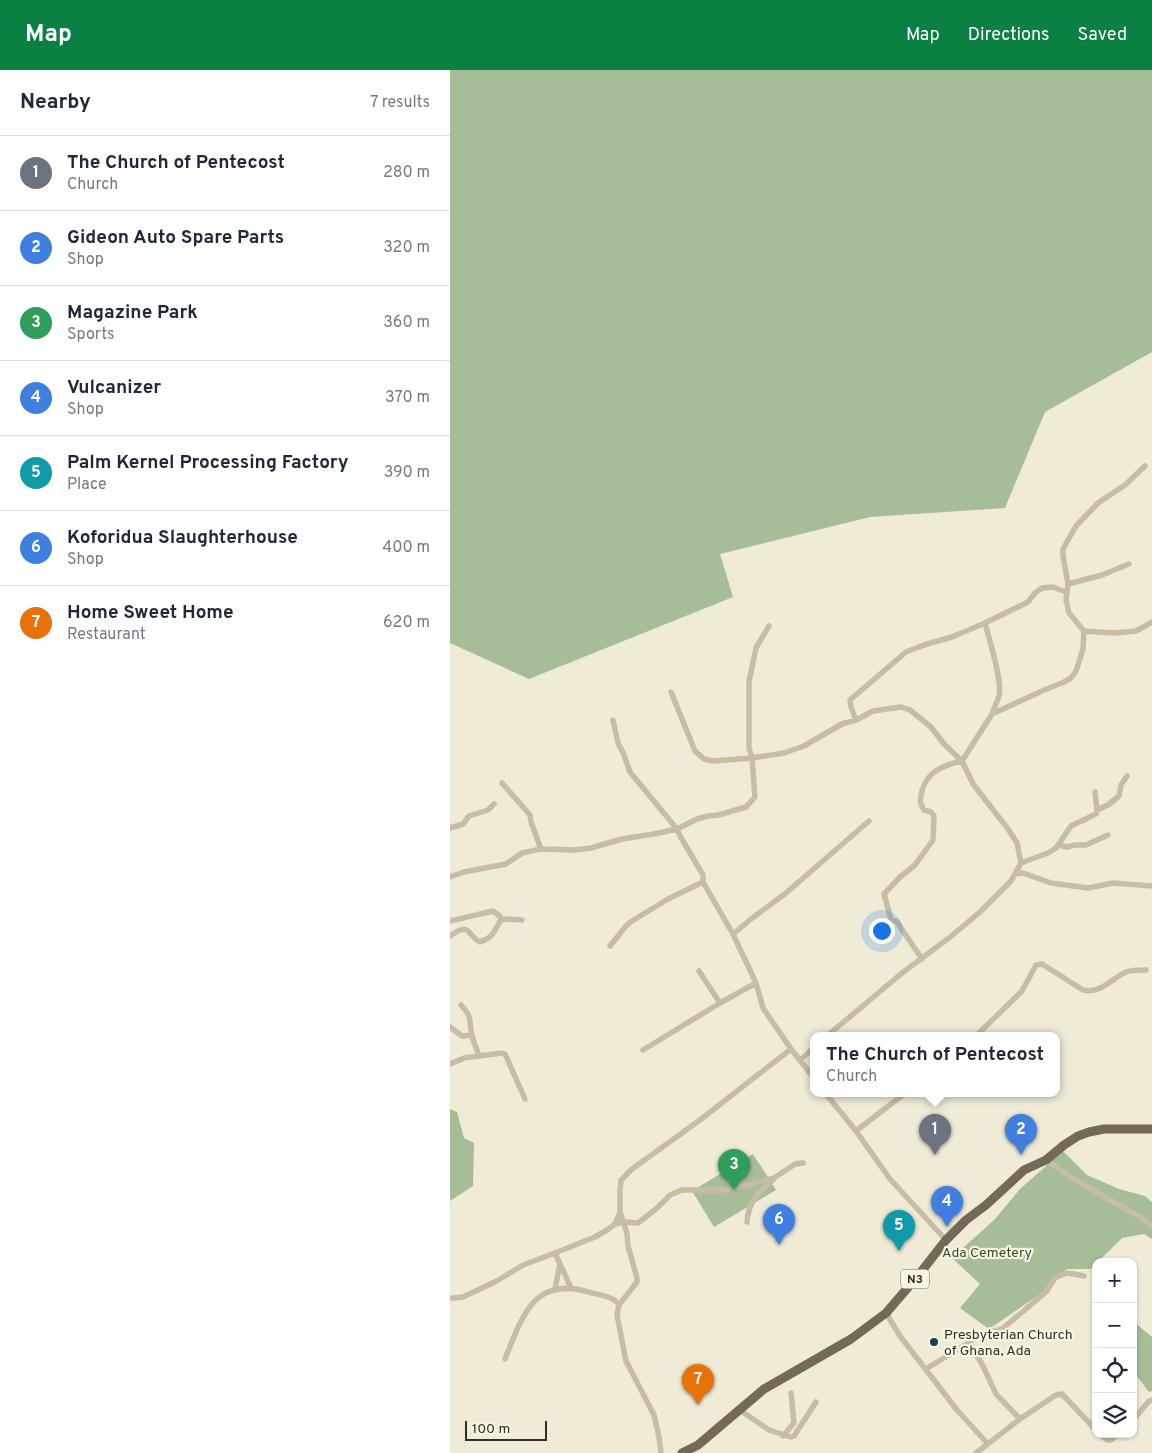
<!DOCTYPE html>
<html lang="en">
<head>
<meta charset="utf-8">
<style>
  :root { --surface:#fff; --page:#f2f2f3; --text:#1f2937; --muted:#747a83; --line:#e0e1e3; --accent:#0b8043 }
  body { margin:0; font-family:Overpass,sans-serif; background:var(--page); color:var(--text) }
  .controls { position:absolute; right:15px; bottom:15px; display:grid; overflow:hidden; border-radius:10px; box-shadow:0 1px 4px #0004 }
  .controls button { width:45px; height:45px; display:grid; place-items:center; padding:0; border:0; border-bottom:1px solid var(--line); background:var(--surface); color:var(--text); font:25px sans-serif }
  .scale { position:absolute; left:15px; bottom:12px; width:82px; box-sizing:border-box; padding-left:5px; border:2px solid #322d25; border-top:0; font-size:14px; line-height:18px; white-space:nowrap; color:#322d25; -webkit-text-stroke:4px #f7f4e3; paint-order:stroke }
  .you { position:absolute; left:431px; top:860px; width:18px; height:18px; margin:-12px; border:4px solid #fff; border-radius:50%; background:#1a73e8; box-shadow:0 0 0 8px #1a73e833 }
  .badge { display:grid; place-items:center; width:32px; height:32px; border-radius:50%; background:var(--accent); color:#fff; font-size:16px; font-weight:700 }
  .pin { position:absolute; translate:-50% -41px; filter:drop-shadow(0 1px 2px #0008) }
  .pin::after { content:''; position:absolute; top:26px; width:18px; height:15px; background:inherit; clip-path:polygon(0 0,100% 0,50% 100%) }
  .popup { position:absolute; left:360px; top:962px; width:250px; height:65px; box-sizing:border-box; display:grid; place-content:center; border-radius:10px; background:var(--surface); filter:drop-shadow(0 1px 4px #0005); font-size:16px; white-space:nowrap; color:var(--muted) }
  .popup b { font-size:19px; color:var(--text) }
  .popup::after { content:''; position:absolute; left:50%; top:100%; margin-left:-10px; border:10px solid transparent; border-top-color:var(--surface) }
  .list { margin:0; padding:0; list-style:none }
  h2 { display:flex; justify-content:space-between; align-items:center; height:65px; margin:0; padding:0 20px; font-size:21px }
  h2 small { font-size:16px; font-weight:400; color:var(--muted) }
  .list li { display:grid; grid-template-columns:32px 1fr auto; gap:15px; align-items:center; box-sizing:border-box; height:75px; padding:0 20px; border-top:1px solid var(--line) }
  .list b { display:block; font-size:19px; white-space:nowrap }
  .list p { margin:0; font-size:16px; white-space:nowrap; color:var(--muted) }
  .list em { font-size:16px; font-style:normal; color:var(--muted) }
  .icon { flex:none; width:28px; height:28px; fill:none; stroke:currentColor; stroke-width:2; stroke-linecap:round; stroke-linejoin:round }
  .map { position:relative; flex:none; width:702px; height:1383px; overflow:hidden }
  header { display:flex; align-items:center; gap:30px; box-sizing:border-box; height:70px; padding:0 25px; background:var(--accent); color:#fff }
  header strong { font-size:24px }
  nav { display:flex; gap:28px; margin-inline-start:auto; font-size:18px }
  main { display:flex }
  aside { flex:1; background:var(--surface) }
  .map>svg:first-child { display:block }
  .green { fill:#a6bd98 }
  .lines { fill:none; stroke-linecap:round; stroke-linejoin:round }
  .minor { stroke:#c6bda4; stroke-width:5.5 }
  .primary { stroke:#736957; stroke-width:9 }
  .poi-dot { fill:#1d3f51; stroke:#f7f4e3; stroke-width:2 }
  .labels { text-anchor:middle; stroke-width:4.5; stroke-linejoin:round; paint-order:stroke }
  .shield { fill:#f7f4e3; stroke:#6d695e; stroke-width:1 }
  .shield-label { font-size:12px; font-weight:bold; fill:#322d25 }
  .park-label { font-size:14px; fill:#374f2a; stroke:#f7f4e3 }
  .poi-label { font-size:14px; fill:#322d25; stroke:#f7f4e3; text-anchor:start }
</style>
</head>
<body>
<header>
<strong>Map</strong>
<nav><a>Map</a><a>Directions</a><a>Saved</a></nav>
</header>
<main>
<aside>
<h2>Nearby<small>7 results</small></h2>
<ul class="list">
<li><span class="badge" style="background:#6b7280">1</span><div><b>The Church of Pentecost</b><p>Church</p></div><em>280 m</em></li>
<li><span class="badge" style="background:#3f7fe0">2</span><div><b>Gideon Auto Spare Parts</b><p>Shop</p></div><em>320 m</em></li>
<li><span class="badge" style="background:#2e9e5b">3</span><div><b>Magazine Park</b><p>Sports</p></div><em>360 m</em></li>
<li><span class="badge" style="background:#3f7fe0">4</span><div><b>Vulcanizer</b><p>Shop</p></div><em>370 m</em></li>
<li><span class="badge" style="background:#0f9aa8">5</span><div><b>Palm Kernel Processing Factory</b><p>Place</p></div><em>390 m</em></li>
<li><span class="badge" style="background:#3f7fe0">6</span><div><b>Koforidua Slaughterhouse</b><p>Shop</p></div><em>400 m</em></li>
<li><span class="badge" style="background:#e8710a">7</span><div><b>Home Sweet Home</b><p>Restaurant</p></div><em>620 m</em></li>
</ul>
</aside>
<div class="map">
<svg width="702" height="1383" viewBox="0 0 702 1383">
  <rect width="100%" height="100%" fill="#efebd7"/>
  <path class="green" d="M0 0H702V282L595 342 555 438 420 447 270 484 283 527 79 609 0 573Z
    M0 1039 7 1042 14 1068 24 1073 23 1116 0 1131Z
    M613 1081 637 1105 669 1119 695 1126 702 1132V1169L694 1164 672 1168 648 1192H646V1194L641 1199H617L593 1222 539 1259 510 1238 530 1214 502 1188 545 1149 570 1119Z
    M303 1084 326 1120 264 1157 242 1121Z
    M683 1251 702 1267V1321L699 1322 683 1301Z"/>
  <g class="lines">
    <path class="minor" d="M618 514 652 505 679 494
      M535 553C539 569 553 612 549 626 547 632 544 638 542 644
      M634 561 664 563 686 561 702 552
      M221 622 245 681 254 689 263 691 302 688 334 683 354 676 392 654 406 650 423 641 451 637 460 640 481 657 494 674 512 691
      M163 650 168 673 174 685 180 702 227 759 230 766 253 805V812L283 864 306 913 313 938 341 979 364 1008
      M406 650 401 637 400 630 456 582 474 575 502 567 535 553 578 532 585 523 592 518 603 517 616 522
      M52 713 80 745 81 752 91 779
      M647 740 658 735 669 726 671 715 677 706
      M0 758 13 754 19 746 38 740 44 734
      M609 775 617 777 625 775H636L658 765
      M571 793 598 783 606 778 621 756 646 744 647 740 645 722
      M566 804 573 803 601 813 638 818 663 813 702 816
      M0 807 14 802 56 794 72 783 91 779 125 780 141 778 172 769 204 764 227 759 247 749 258 746 268 745 296 737 305 727 302 688 299 678V612L306 578 319 556
      M0 851 43 841 50 846 51 850
      M283 864 301 849 336 823 419 751
      M0 866C21 851 16 865 30 872 45 866 43 862 51 850L57 849 72 850
      M160 876 176 856 182 851 218 829 253 812
      M472 889 447 852 441 849 434 824 450 807 465 795 483 770 484 746 481 742 474 740C469 731 470 730 472 721 477 701 494 695 512 691
      M249 901 270 933
      M11 935C24 949 18 950 22 966 24 973 27 980 29 986
      M0 957 12 966 22 965
      M377 966 452 903 499 868 530 842 561 811 571 793 567 773 558 759 523 714 512 691 542 644 592 621 614 612 621 608 626 601 633 579 634 561 619 543 616 530 618 514 613 486V479L626 456 648 433 675 415 695 396
      M526 966 572 921 586 895 592 894 633 920C651 924 661 909 676 902 681 900 689 900 696 900
      M193 980 270 933 306 913
      M350 990 364 978
      M0 994 14 988 52 983 55 984 75 1029
      M376 1024 406 1061 440 1109 496 1170
      M406 1061 454 1024
      M596 1090 619 1106 693 1149 702 1156
      M170 1142 177 1163 178 1176 187 1208V1212L169 1235 167 1245 176 1291 204 1345 209 1367 211 1383
      M297 1152C298 1133 309 1121 323 1110
      M165 1154 174 1152 188 1153 206 1139 220 1125 232 1120H276L324 1108 345 1094 353 1093
      M105 1183 121 1218
      M105 1219 110 1194
      M0 1228H5L13 1227 45 1212 73 1195 105 1183 145 1167 157 1160 165 1154 170 1142V1120L171 1110 182 1099 250 1050 341 979
      M436 1243 450 1266 507 1340 537 1373
      M519 1272 533 1296 546 1324 570 1349
      M55 1289C73 1245 84 1204 142 1223 151 1225 164 1227 169 1235
      M476 1299 531 1265 552 1259 596 1222 605 1208 609 1206 618 1203 634 1206
      M290 1340 319 1360 341 1367 344 1366 366 1332
      M683 1350 699 1331 702 1330
      M650 1364 657 1370H661L668 1364
      M333 1366 344 1353 341 1323
      M526 1383 570 1349 606 1325 612 1324 646 1360"/>
    <path class="primary" d="M232 1383 248 1375 314 1319 401 1269 436 1243 467 1207 496 1170 516 1150 536 1135 574 1100 596 1090 614 1075 628 1066 639 1062 654 1059H702"/>
  </g>
  <circle class="poi-dot" cx="484" cy="1272" r="5"/>
  <g class="labels">
    <rect class="shield" x="451" y="1199.5" width="28" height="19" rx="4"/>
    <g class="shield-label">
      <text x="465" y="1213">N3</text>
    </g>
    <g class="park-label">
      <text x="537" y="1187">Ada Cemetery</text>
    </g>
    <g class="poi-label">
      <text x="494" y="1269">Presbyterian Church<tspan x="494" dy="16">of Ghana, Ada</tspan></text>
    </g>
  </g>
</svg>
<div class="controls">
<button>+</button>
<button>−</button>
<button><svg class="icon" aria-label="locate" viewBox="0 0 24 24"><circle cx="12" cy="12" r="6"/><path d="M12 2v4M12 18v4M2 12h4M18 12h4"/></svg></button>
<button><svg class="icon" aria-label="layers" viewBox="0 0 24 24"><path d="M12 4l9 5-9 5-9-5zM3 14l9 5 9-5"/></svg></button>
</div>
<div class="scale">100 m</div>
<div class="you"></div>
<div class="pin badge" style="left:485px;top:1085px;background:#6b7280">1</div>
<div class="popup"><b>The Church of Pentecost</b>Church</div>
<div class="pin badge" style="left:571px;top:1085px;background:#3f7fe0">2</div>
<div class="pin badge" style="left:284px;top:1120px;background:#2e9e5b">3</div>
<div class="pin badge" style="left:497px;top:1157px;background:#3f7fe0">4</div>
<div class="pin badge" style="left:449px;top:1181px;background:#0f9aa8">5</div>
<div class="pin badge" style="left:329px;top:1175px;background:#3f7fe0">6</div>
<div class="pin badge" style="left:248px;top:1335px;background:#e8710a">7</div>
</div>
</main>
</body>
</html>
